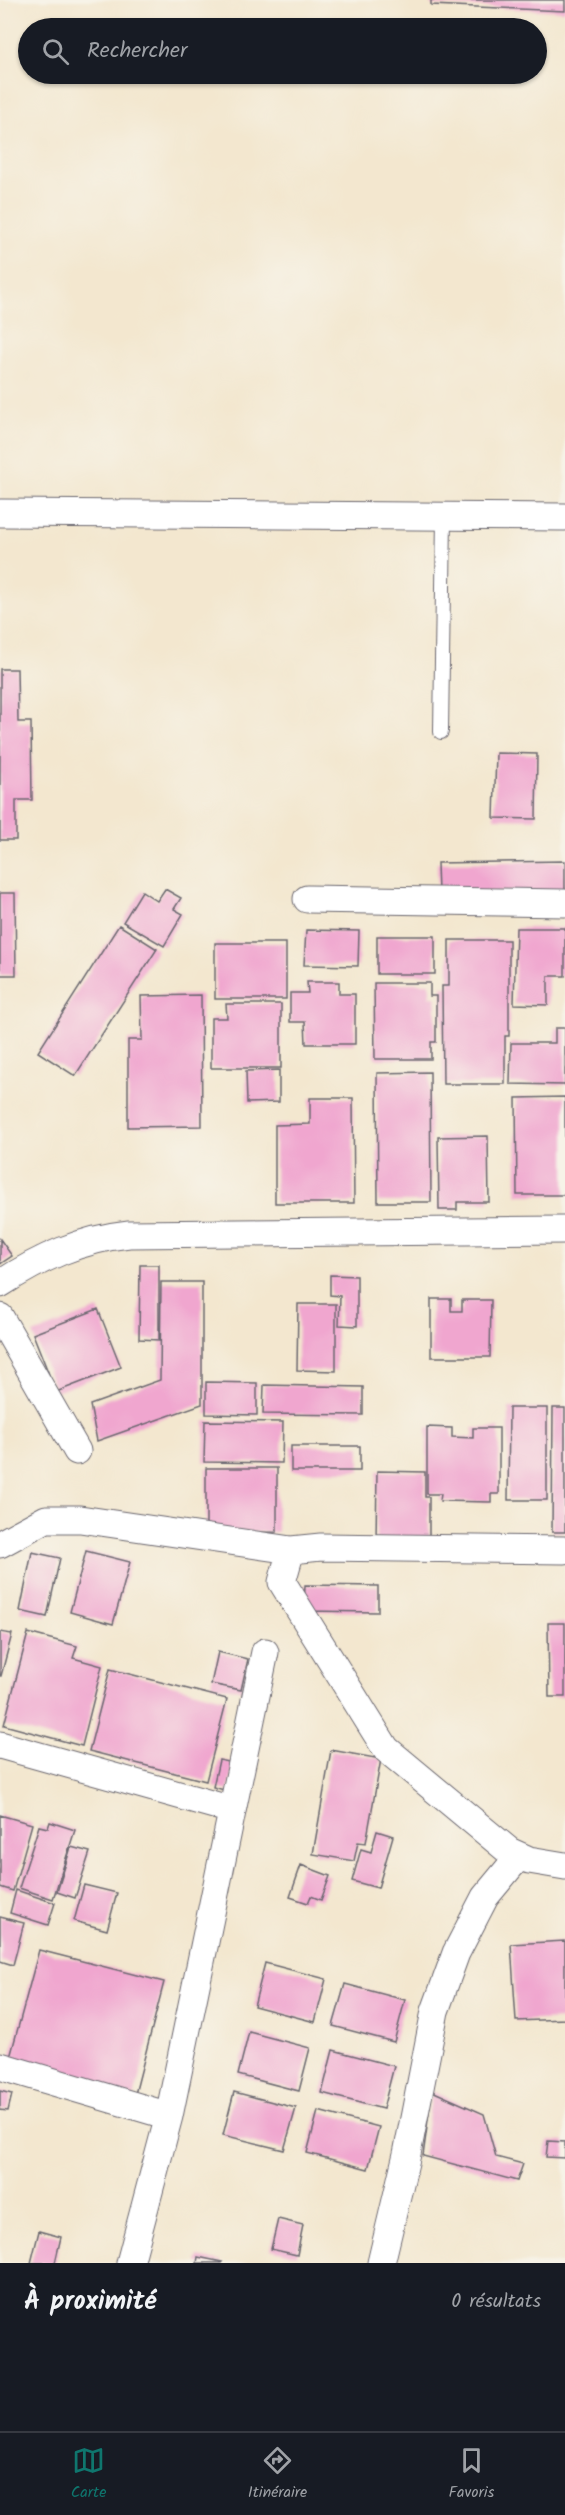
<!DOCTYPE html>
<html lang="fr">
<head>
<meta charset="utf-8">
<style>
  :root { --surface:#171b24; --page:#20242c; --text:#f1f3f6; --muted:#9ea1a6; --line:#363941; --accent:#0f766e }
  body { margin:0; font-family:Kalam,sans-serif; background:var(--page); color:var(--text) }
  .list { margin:0; padding:0; list-style:none }
  h2 { display:flex; justify-content:space-between; align-items:center; height:78px; margin:0; padding:0 24px; font-size:26px }
  h2 small { font-size:20px; font-weight:400; color:var(--muted) }
  .icon { flex:none; width:33px; height:33px; fill:none; stroke:currentColor; stroke-width:2; stroke-linecap:round; stroke-linejoin:round }
  .map { position:relative; flex:none; width:565px; height:2263px; overflow:hidden }
  .search { position:absolute; background:var(--surface); box-shadow:0 2px 4px #0004; left:18px; right:18px; top:18px; height:66px; display:flex; align-items:center; gap:15px; box-sizing:border-box; padding:0 21px; border-radius:33px; color:var(--muted); font-size:22px }
  .sheet { height:168px; background:var(--surface) }
  nav { display:flex; justify-content:space-around; align-items:center; box-sizing:border-box; height:84px; border-top:2px solid var(--line); background:var(--surface); font-size:16px; color:var(--muted) }
  nav a { display:grid; justify-items:center; gap:3px }
  nav .on { color:var(--accent) }
  .map>svg:first-child { display:block }
  .building { fill:#f0a6cf }
  .lines { fill:none; stroke-linecap:round; stroke-linejoin:round }
  .lane-casing { stroke:#6b676f; stroke-width:16 }
  .street-casing { stroke:#6b676f; stroke-width:29 }
  .lane { stroke:#fff; stroke-width:14 }
  .street { stroke:#fff; stroke-width:27 }
</style>
</head>
<body>
<div class="map">
<svg width="565" height="2263" viewBox="0 0 565 2263">
  <rect width="100%" height="100%" fill="#f7f3e8"/>
  <filter id="ink" filterUnits="userSpaceOnUse"><feTurbulence type="fractalNoise" baseFrequency=".0167" numOctaves="2"/><feDisplacementMap in="SourceGraphic" scale="12" xChannelSelector="R" yChannelSelector="G"/><feConvolveMatrix kernelMatrix="1 2 1 2 8 2 1 2 1" color-interpolation-filters="sRGB"/></filter>
  <filter id="wash" filterUnits="userSpaceOnUse"><feTurbulence type="fractalNoise" baseFrequency=".008" numOctaves="4" result="noise"/><feDisplacementMap in="SourceGraphic" scale="24" xChannelSelector="R" yChannelSelector="G"/><feGaussianBlur stdDeviation="1.35" result="paint"/><feColorMatrix in="noise" values="0 0 0 0 0 0 0 0 0 0 0 0 0 0 0 0 0 1.4 0 .05"/><feComposite in="paint" operator="in"/></filter>
  <g filter="url(#wash)">
    <rect width="100%" height="100%" fill="#f3e7cf"/>
    <g id="blocks">
      <path class="building" d="M431 0H565V11L431 5Z
        M0 669H17L18 722H31L32 800H16V840H0Z
        M496 753 537 754 536 819 494 818Z
        M565 861V891L438 893 437 863Z
        M165 889 181 898 174 909 183 914 164 946 123 922 142 891 157 901Z
        M0 893H15L16 975H0Z
        M119 925 157 949 75 1076 38 1052Z
        M516 928H565V976H548V1005L514 1004Z
        M306 930 359 931 358 966 304 965Z
        M377 936H435V974H377Z
        M449 940H509V1036H505V1084H443L442 986H449Z
        M215 943H286V999H215Z
        M307 982H339V994H355V1044H306L305 1022H290V993H308Z
        M374 983H430V996H436V1042H431V1059H375Z
        M201 995 202 1126 128 1127V1040H142L141 996Z
        M226 1004H281V1068H211V1018H227Z
        M555 1028H565V1085L510 1084 511 1043H555Z
        M279 1070V1102L247 1103 246 1071Z
        M430 1072 431 1202H378L377 1073Z
        M565 1097V1195H517L516 1098Z
        M310 1098H353L354 1203H275V1125L310 1124Z
        M488 1136 489 1202H457V1210H439L438 1137Z
        M0 1239 12 1256 0 1264Z
        M140 1265H159V1340L139 1339Z
        M330 1275 357 1276V1326L339 1325 340 1296 330 1295Z
        M161 1282H202V1404L97 1441 90 1405 160 1380Z
        M431 1299H451V1311H462V1300H491L490 1357H431Z
        M298 1304H336V1371L297 1370Z
        M98 1309 121 1367 56 1392 33 1334Z
        M206 1382 257 1383V1415L206 1414Z
        M264 1385 363 1387V1415L263 1414Z
        M509 1408H547V1500H508Z
        M553 1408H565V1532H552Z
        M205 1421 283 1422 282 1463 204 1462Z
        M427 1427 452 1428V1437L473 1438V1428H499V1494H491V1502L440 1501 441 1494H427Z
        M291 1446H360V1471H291Z
        M206 1468H277V1532L206 1533Z
        M377 1471 425 1472V1497H429V1540H376Z
        M86 1551 130 1562 113 1624 70 1612Z
        M32 1552 60 1558 47 1617 20 1611Z
        M305 1585 378 1586V1612L304 1611Z
        M548 1623H565V1697H549Z
        M0 1632 12 1634 1 1676H0Z
        M28 1633 77 1646 73 1658 102 1666 82 1746 4 1725Z
        M218 1652 248 1659 241 1690 211 1684Z
        M110 1669 227 1699 206 1781 89 1751Z
        M331 1750 381 1759 366 1843 358 1842 354 1861 313 1854Z
        M219 1760 234 1763 228 1791 213 1787Z
        M0 1815 32 1824 13 1891 0 1887Z
        M50 1822 75 1830 53 1899 19 1888 39 1826 48 1828Z
        M377 1831 393 1836 378 1888 352 1881 361 1849 371 1852Z
        M71 1847 90 1852 75 1898 57 1892Z
        M301 1865 330 1876 321 1900 311 1896 308 1903 290 1897Z
        M84 1885 117 1893 107 1930 74 1921Z
        M16 1890 55 1903 48 1925 10 1913Z
        M0 1917 24 1923 13 1965 0 1961Z
        M565 1941V2019L516 2021 511 1944Z
        M39 1950 164 1982 134 2098 8 2065Z
        M265 1963 326 1979 315 2022 254 2006Z
        M345 1984 405 2000 394 2042 333 2026Z
        M249 2032 310 2048 299 2091 238 2075Z
        M333 2050 394 2066 383 2109 322 2093Z
        M0 2091 12 2094 8 2111 0 2110Z
        M432 2091 484 2114 496 2157 523 2164 517 2181 423 2156Z
        M234 2092 296 2108 284 2150 223 2135Z
        M318 2111 379 2127 368 2169 307 2153Z
        M548 2141 565 2142V2158L546 2157Z
        M278 2219 303 2225 297 2255 271 2249Z
        M39 2231 61 2237 55 2263H31Z
        M198 2257 222 2262 221 2263H197Z"/>
    </g>
  </g>
  <g filter="url(#ink)">
    <use href="#blocks" fill-opacity="0" stroke="#6b676f" stroke-width="1.5"/>
    <g class="lines">
      <defs>
        <path id="lane" d="M441 732 444 516"/>
        <path id="street" d="M0 513 565 517
          M307 899 565 903
          M0 1284C40 1258 81 1239 129 1234L565 1230
          M0 1317 77 1451
          M0 1544 46 1519H80L291 1550
          M565 1550 321 1547 291 1550 282 1582 386 1749 509 1851 529 1860 565 1866
          M0 1745 232 1810
          M0 2066 169 2116
          M130 2263 169 2116 265 1652
          M381 2263 407 2154 435 2011 456 1953 485 1897 519 1856"/>
      </defs>
      <use href="#lane" class="lane-casing"/>
      <use href="#street" class="street-casing"/>
      <use href="#lane" class="lane"/>
      <use href="#street" class="street"/>
    </g>
  </g>
</svg>
<div class="search"><svg class="icon" aria-label="search" viewBox="0 0 24 24"><circle cx="10" cy="10" r="6"/><path d="M15 15l6 6"/></svg>Rechercher</div>
</div>
<section class="sheet">
<h2>À proximité<small>0 résultats</small></h2>
<ul class="list">
</ul>
</section>
<nav>
<a class="on"><svg class="icon" aria-label="map" viewBox="0 0 24 24"><path d="M3 6l6-2 6 2 6-2v14l-6 2-6-2-6 2zM9 4v14M15 6v14"/></svg>Carte</a>
<a><svg class="icon" aria-label="directions" viewBox="0 0 24 24"><path d="M12 3l9 9-9 9-9-9zM9 14v-3h6M13 9l2 2-2 2"/></svg>Itinéraire</a>
<a><svg class="icon" aria-label="saved" viewBox="0 0 24 24"><path d="M7 4h10v16l-5-4-5 4z"/></svg>Favoris</a>
</nav>
</body>
</html>
